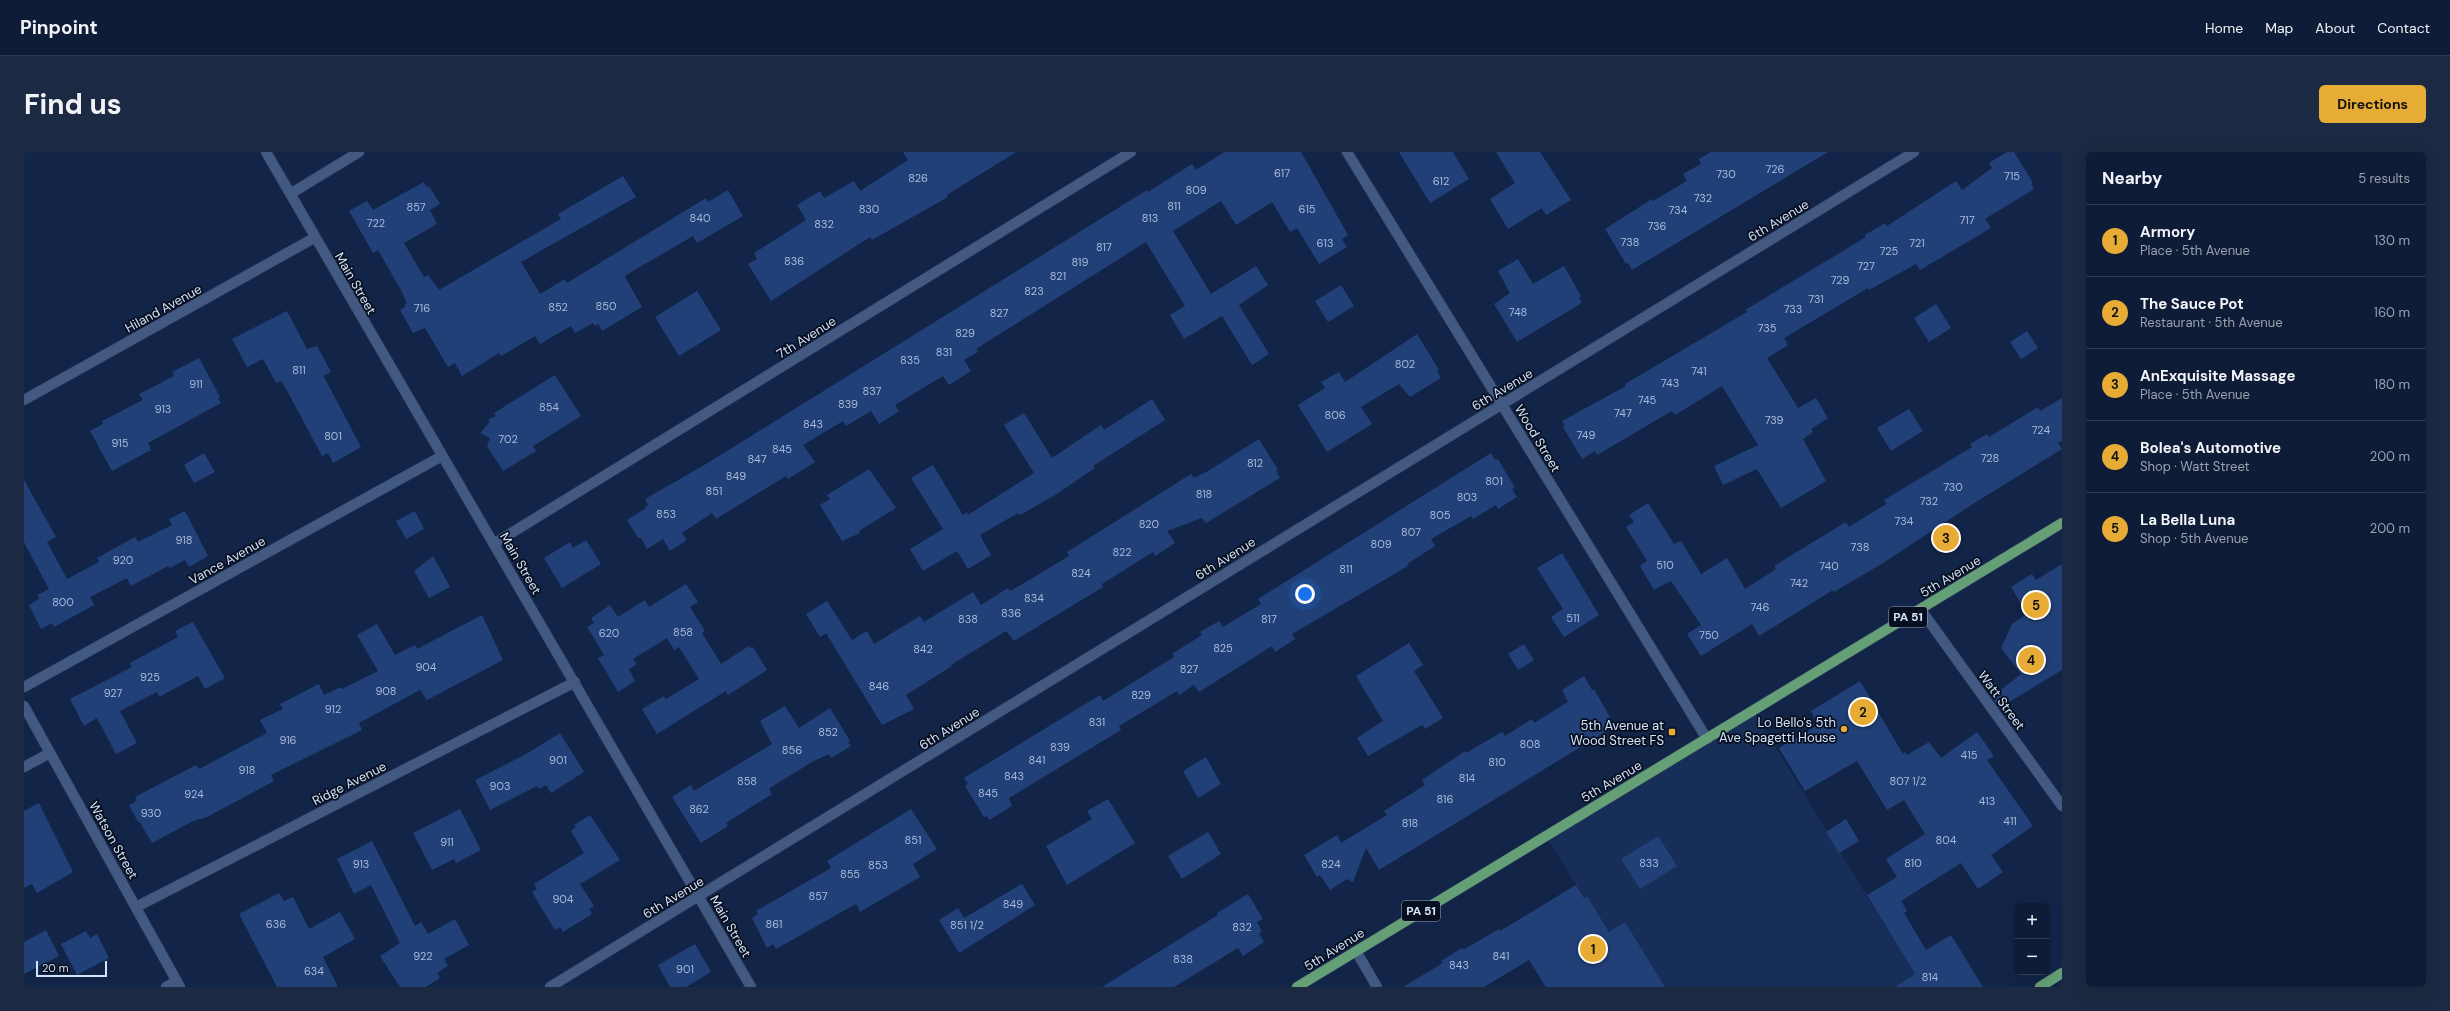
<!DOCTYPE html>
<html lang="en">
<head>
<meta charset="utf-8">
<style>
  :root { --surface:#0e1c37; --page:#1c2942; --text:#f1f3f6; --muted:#9ba1ad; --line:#2e3a52; --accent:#e6ac36 }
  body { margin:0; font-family:"DM Sans",sans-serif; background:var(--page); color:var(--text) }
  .controls { position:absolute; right:12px; bottom:12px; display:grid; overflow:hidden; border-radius:6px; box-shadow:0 4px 16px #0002 }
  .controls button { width:36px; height:36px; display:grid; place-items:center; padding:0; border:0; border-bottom:1px solid var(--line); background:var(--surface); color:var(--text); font:20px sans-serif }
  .scale { position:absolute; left:12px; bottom:10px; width:71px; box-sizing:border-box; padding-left:4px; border:2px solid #d5e3fa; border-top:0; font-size:11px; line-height:14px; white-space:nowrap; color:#d5e3fa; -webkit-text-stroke:3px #070f1f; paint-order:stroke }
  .you { position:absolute; left:1281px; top:442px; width:14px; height:14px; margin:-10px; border:3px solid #fff; border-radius:50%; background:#1a73e8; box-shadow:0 0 0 6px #1a73e833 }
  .badge { display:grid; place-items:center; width:26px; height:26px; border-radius:50%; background:var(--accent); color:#111; font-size:13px; font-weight:700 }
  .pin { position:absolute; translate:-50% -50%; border:2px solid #fff; box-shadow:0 1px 4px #0006 }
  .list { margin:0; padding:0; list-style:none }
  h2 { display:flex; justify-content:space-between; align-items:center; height:52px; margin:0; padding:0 16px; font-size:17px }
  h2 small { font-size:13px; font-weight:400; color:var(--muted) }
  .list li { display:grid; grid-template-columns:26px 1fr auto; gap:12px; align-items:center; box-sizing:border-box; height:72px; padding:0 16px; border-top:1px solid var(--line) }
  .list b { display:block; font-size:15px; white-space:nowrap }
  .list p { margin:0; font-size:13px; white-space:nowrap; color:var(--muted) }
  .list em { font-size:13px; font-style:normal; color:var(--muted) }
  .map { position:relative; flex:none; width:2038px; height:835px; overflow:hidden; border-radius:6px }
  header { display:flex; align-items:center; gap:24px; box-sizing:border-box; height:56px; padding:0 20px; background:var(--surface); border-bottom:1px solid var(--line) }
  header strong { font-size:19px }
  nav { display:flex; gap:22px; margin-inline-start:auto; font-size:14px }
  .intro { display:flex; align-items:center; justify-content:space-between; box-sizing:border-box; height:96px; padding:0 24px }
  h1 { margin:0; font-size:28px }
  .button { padding:10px 18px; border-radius:6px; background:var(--accent); color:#111; font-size:14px; font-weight:700 }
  main { display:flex; gap:24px; padding:0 24px }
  aside { flex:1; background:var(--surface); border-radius:6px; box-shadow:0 4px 16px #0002 }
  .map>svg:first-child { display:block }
  .built { fill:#172e58 }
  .building { fill:#214078 }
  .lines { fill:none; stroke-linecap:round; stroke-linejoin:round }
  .street-casing { stroke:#33405f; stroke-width:11 }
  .primary-casing { stroke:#33405f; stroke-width:11 }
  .street { stroke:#425981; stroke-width:10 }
  .primary { stroke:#649f75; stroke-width:10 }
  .poi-dot { fill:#e6ac36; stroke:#070f1f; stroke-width:1.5 }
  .labels { text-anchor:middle; stroke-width:3.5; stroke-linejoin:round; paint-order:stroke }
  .number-label { font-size:11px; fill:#a8bada }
  .shield { fill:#070f1f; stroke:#97a3b8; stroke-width:1 }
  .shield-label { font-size:12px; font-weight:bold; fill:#d5e3fa }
  .street-label { font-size:13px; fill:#d5e3fa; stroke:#070f1f }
  .poi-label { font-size:13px; fill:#d5e3fa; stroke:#070f1f; text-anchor:end }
</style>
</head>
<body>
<header>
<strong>Pinpoint</strong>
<nav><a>Home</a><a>Map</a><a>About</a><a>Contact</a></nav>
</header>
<div class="intro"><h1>Find us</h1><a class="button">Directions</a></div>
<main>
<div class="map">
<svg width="2038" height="835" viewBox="0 0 2038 835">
  <rect width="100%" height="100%" fill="#122549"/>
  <path class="built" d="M1729 559 1899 835H1641L1601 771 1585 780 1563 744 1560 746 1522 684Z"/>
  <path class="building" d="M879 0H992L923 43 924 45 848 88 846 85 747 149 724 112 733 107 730 101 782 68 773 53 796 39 800 46 830 29 836 39 884 8Z
    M1200 0H1277L1324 83 1318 87 1323 95 1295 112 1273 76 1266 80 1248 50 1212 73 1197 49 1149 79 1187 142 1232 114 1244 133 1215 153 1245 202 1228 213 1198 164 1160 187 1146 163 1161 154 1122 90 952 197 954 200 940 208 947 219 925 233 919 224 871 253 875 259 855 272 847 259 822 274 819 269 779 293 791 310 764 327 762 324 692 367 688 361 658 381 663 388 646 399 639 387 623 397 617 386H614L603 368 622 356 621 355 624 353 621 347 682 312 1123 38 1124 40 1168 12 1172 18Z
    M1375 0H1429L1445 27 1406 51Z
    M1472 0H1516L1547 48 1522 63 1518 56 1484 77 1466 47 1491 31Z
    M1687 0H1804L1608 118 1604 111 1602 112 1581 77 1628 47 1629 49 1663 29 1659 22 1677 12 1675 7Z
    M1983 0H1990L2009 31 2007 32 2010 37 1961 67 1967 76 1896 118 1892 112 1845 138 1844 136 1760 186 1764 193 1743 206 1774 256 1792 246 1804 266 1787 277 1789 280 1779 287 1802 329 1757 356 1733 317 1699 333 1690 314 1734 293 1698 234 1651 263 1648 259 1573 303 1571 299 1558 307 1539 275 1541 274 1538 269 1602 234 1601 232 1723 160 1721 158 1842 85 1841 83 1861 71 1863 74 1932 29 1938 38 1968 16 1965 11Z
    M599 24 612 45 497 110 516 142 541 127 543 131 682 46 684 50 704 38 719 64 673 91 669 84 602 123 601 125 618 155 578 179 574 172 571 174 569 171 551 181 547 174 516 192 511 184 477 204 475 201 438 224 431 211 424 215 401 176 389 181 376 158 382 154 380 152 383 151 377 138 354 98 349 101 325 59 343 49 349 58 400 30 403 36 405 34 416 52 406 58 413 72 380 91 400 125 404 123 415 138 537 67 534 62Z
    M1494 107 1509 132 1540 114 1557 144 1555 146 1558 151 1493 190 1470 152 1486 141 1474 119Z
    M1317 133 1330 154 1304 170 1291 149Z
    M673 139 697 178 655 204 631 165Z
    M1912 152 1927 176 1905 190 1890 166Z
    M263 159 283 197 293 194 307 220 299 224 300 225 337 295 309 311 304 301 298 304 266 244 257 229 252 231 239 207 223 215 208 187Z
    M2003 179 2014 196 1997 207 1986 190Z
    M1393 182 1415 218 1413 219 1417 226 1386 245 1375 232 1337 255 1348 272 1303 300 1274 253 1301 236 1297 230 1315 220 1321 230Z
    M175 206 196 245 194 246 197 251 124 291 127 298 88 319 66 279 79 272 78 269 119 248 115 242 150 224 148 220Z
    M531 223 557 264 509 294 512 299 479 319 463 294 466 286 456 281 466 270 464 268 472 264 470 261Z
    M2038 246V289L2034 291 2038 297 1952 350 1859 411 1810 440 1809 438 1735 484 1728 472 1677 504 1663 482 1677 473 1647 429 1630 438 1616 414 1623 409 1602 375 1610 370 1605 363 1624 351 1650 392 1657 389 1677 422 1703 406 1721 437 1752 417 1750 414 1822 370 1825 375 1862 352 1860 348 1948 295 1946 292 1963 282 1965 285 2014 255 2016 259Z
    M1128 247 1141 268 1069 314 1071 316 1031 343 996 363 994 361 956 383 967 403 944 417 933 399 899 419 886 397 919 377 887 326 909 313 939 363 943 360 944 363 1010 321 980 273 1000 261 1028 306 1077 273 1080 278Z
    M1885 257 1899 279 1867 299 1853 276Z
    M1235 287 1254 318 1252 319 1256 326 1182 371 1178 366 1143 379 1151 391 1131 404 1129 400 1078 432 1079 435 990 489 982 479 927 513 928 514 882 543 890 557 858 573 802 481 796 485 782 462 803 449 828 488 843 479 850 492 896 464 900 470 949 440 957 453 984 436 986 439 1012 424 1045 404 1043 400 1167 322 1170 326 1184 319Z
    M180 301 191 320 170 331 160 313Z
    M1467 301 1471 308 1474 307 1491 336 1488 337 1493 345 1474 357 1472 353 1449 367 1447 364 1407 387 1411 394 1383 412 1384 414 1268 482 1271 487 1251 500 1248 494 1175 540 1170 533 1155 543 1153 539 1095 574 1097 578 985 646 988 654 965 668 963 664 960 665 941 634 944 632 940 626 1076 543 1079 549 1150 505 1148 502 1178 483 1176 480 1195 469 1199 475 1237 452 1234 447Z
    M845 317 872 356 835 379 836 381 818 389 796 353 806 347 803 343Z
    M0 328 32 385 23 390 43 427 75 410 73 406 111 385 114 390 148 373 145 367 161 359 184 404 165 415 161 408 146 416 144 414 107 434 103 426 66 445 70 453 30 475 28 471 17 477 5 453 15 447 13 443 25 437 0 390Z
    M391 359 400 377 382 387 372 369Z
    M562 388 577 412 538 436 520 406 546 390 549 396Z
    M1538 401 1575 463 1540 485 1527 465 1539 457 1513 416Z
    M409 404 426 435 405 446 390 419Z
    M2038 412V518L1975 556 1968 545 1997 522 1977 496 1988 472 2003 462 1987 435 2008 422 2012 428Z
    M662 432 674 450 666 455 681 479 678 481 697 512 725 494 726 496 729 495 743 518 704 543 702 539 633 582 618 557 640 544 642 547 675 527 655 495 650 498 643 486 609 507 613 512 605 517 611 529 594 540 574 506 580 503 563 475 570 471 567 466 586 453 594 465 621 448 625 455Z
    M458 463 479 508 403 548 396 538 335 571 338 578 247 623 250 629 183 665 169 669 128 691 115 669 114 670 105 653 113 649 111 645 172 613 175 617 243 581 236 568 259 557 256 552 295 532 300 543 317 535 318 537 354 519 333 483 353 472 371 503 391 493 393 497Z
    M169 470 201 526 181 537 174 524 135 545 133 540 96 559 113 591 92 602 73 566 60 574 46 547 108 515 106 511 154 485 151 479Z
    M1385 491 1399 513 1390 519 1419 566 1401 577 1398 573 1344 604 1333 586 1359 569 1332 524Z
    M1500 492 1510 508 1494 518 1484 502Z
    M1560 524 1568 538 1570 537 1591 574 1355 718 1342 696 1329 730 1323 727 1306 738 1296 723 1293 725 1280 703 1313 683 1317 691 1363 663 1360 659 1401 633 1398 628 1441 599 1442 601 1478 580 1481 584 1508 567 1510 571 1544 550 1538 538Z
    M1836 529 1879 602 1881 600 1883 603 1905 590 1917 606 1953 580 1970 604 1963 608 2009 674 1967 703 1979 720 1954 737 1937 711 1877 749 1883 759 1880 761 1902 798 1927 783 1959 835H1871L1891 822 1843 743 1873 725 1862 707 1901 682 1880 648 1863 658 1833 609 1781 639 1755 596 1794 573 1787 559Z
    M761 554 775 576 806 556 826 589 824 590 827 594 807 606 805 602 788 610 749 634 745 637 748 642 702 671 704 674 677 691 648 645 667 633 670 639 748 592 736 569Z
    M536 581 560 620 527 641 522 633 515 637 513 634 466 658 451 628 504 601Z
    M1182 605 1197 632 1174 646 1159 619Z
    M1084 647 1111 691 1043 733 1022 694 1068 667 1063 659Z
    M15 651 49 720 13 741 8 732 0 736V659Z
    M436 657 457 698 432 711 430 707 408 718 389 681Z
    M887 657 913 697 889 712 896 725 836 760 832 752 752 797 749 792 743 796 728 766 734 762 732 759 807 716 803 709Z
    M566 663 596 708 556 732 570 754 565 757 568 762 539 780 536 775 531 778 508 740 513 737 510 732 560 701 547 679 552 675 550 673Z
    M1822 667 1835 689 1815 701 1802 680Z
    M1184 680 1197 702 1158 727 1144 704Z
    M1634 684 1653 714 1616 737 1597 707Z
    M348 689 391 774 397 770 404 782 431 767 445 793 420 807 424 814 413 821 416 826 402 835H376L356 804 376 791 347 733 330 742 313 707Z
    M998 732 1011 753 935 801 915 768 934 756 940 766Z
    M1552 733 1560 746 1563 744 1585 780 1601 770 1641 835H1522L1505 808 1460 835H1379L1419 811 1417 809 1438 796 1439 798 1475 777 1476 779Z
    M255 741 260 749 269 745 285 777 316 760 331 787 299 805 314 835H253L215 762Z
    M1224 742 1239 767 1233 770 1238 779 1235 782 1240 790 1219 804 1214 796 1150 835H1078L1194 763 1193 761Z
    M22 778 35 804 0 822V790Z
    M62 779 66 786 73 782 85 806 53 823 37 792Z
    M671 792 687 820 662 835H646L634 813Z"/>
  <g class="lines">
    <defs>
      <path id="street" d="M242 0 727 835
        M1323 0 1683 587
        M266 42 335 0
        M0 248 290 86
        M471 391 1107 0
        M1897 458 2038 654
        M0 535 418 304
        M0 554 156 835
        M0 615 26 601
        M112 755 551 530
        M1332 799 1353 835
        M142 835 153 829
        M526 835 1890 0"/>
      <path id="primary" d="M1273 835 2038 371
        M2016 835 2038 821"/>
    </defs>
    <use href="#street" class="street-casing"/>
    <use href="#primary" class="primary-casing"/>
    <use href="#street" class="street"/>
    <use href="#primary" class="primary"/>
  </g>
  <g class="poi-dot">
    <circle cx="1820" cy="577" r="4"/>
    <rect x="1644" y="576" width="8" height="8" rx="2"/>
  </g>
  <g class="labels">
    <g class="number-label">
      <text x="1751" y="21">726</text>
      <text x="1258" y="25">617</text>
      <text x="1702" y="26">730</text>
      <text x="1988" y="28">715</text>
      <text x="894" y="30">826</text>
      <text x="1417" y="33">612</text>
      <text x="1172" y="42">809</text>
      <text x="1679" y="50">732</text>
      <text x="1150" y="58">811</text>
      <text x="392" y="59">857</text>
      <text x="845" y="61">830</text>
      <text x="1283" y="61">615</text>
      <text x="1654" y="62">734</text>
      <text x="676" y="70">840</text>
      <text x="1126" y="70">813</text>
      <text x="1943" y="72">717</text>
      <text x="352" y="75">722</text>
      <text x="800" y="76">832</text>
      <text x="1633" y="78">736</text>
      <text x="1606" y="94">738</text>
      <text x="1301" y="95">613</text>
      <text x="1893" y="95">721</text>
      <text x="1080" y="99">817</text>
      <text x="1865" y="103">725</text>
      <text x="770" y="113">836</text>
      <text x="1056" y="114">819</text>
      <text x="1842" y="118">727</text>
      <text x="1034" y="128">821</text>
      <text x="1816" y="132">729</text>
      <text x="1010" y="143">823</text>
      <text x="1792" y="151">731</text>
      <text x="582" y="158">850</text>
      <text x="534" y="159">852</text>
      <text x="398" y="160">716</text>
      <text x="1769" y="161">733</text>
      <text x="1494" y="164">748</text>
      <text x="975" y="165">827</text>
      <text x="1743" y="180">735</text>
      <text x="941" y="185">829</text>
      <text x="920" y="204">831</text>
      <text x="886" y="212">835</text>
      <text x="1381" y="216">802</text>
      <text x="275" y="222">811</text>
      <text x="1675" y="223">741</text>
      <text x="1646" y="235">743</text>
      <text x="172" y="236">911</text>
      <text x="848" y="243">837</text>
      <text x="1623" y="252">745</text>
      <text x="824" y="256">839</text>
      <text x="525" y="259">854</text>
      <text x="139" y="261">913</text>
      <text x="1599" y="265">747</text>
      <text x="1311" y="267">806</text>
      <text x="1750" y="272">739</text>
      <text x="789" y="276">843</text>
      <text x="2017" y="282">724</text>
      <text x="1562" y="287">749</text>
      <text x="309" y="288">801</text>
      <text x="484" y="291">702</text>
      <text x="96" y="295">915</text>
      <text x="758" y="301">845</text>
      <text x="1966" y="310">728</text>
      <text x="733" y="311">847</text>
      <text x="1231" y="315">812</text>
      <text x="712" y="328">849</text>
      <text x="1470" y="333">801</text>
      <text x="1929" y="339">730</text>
      <text x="690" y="343">851</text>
      <text x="1180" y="346">818</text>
      <text x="1443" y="349">803</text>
      <text x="1905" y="353">732</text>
      <text x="642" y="366">853</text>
      <text x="1416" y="367">805</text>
      <text x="1880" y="373">734</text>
      <text x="1125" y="376">820</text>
      <text x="1387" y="384">807</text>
      <text x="160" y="392">918</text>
      <text x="1357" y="396">809</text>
      <text x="1836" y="399">738</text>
      <text x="1098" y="404">822</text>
      <text x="99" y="412">920</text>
      <text x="1641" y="417">510</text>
      <text x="1805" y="418">740</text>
      <text x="1322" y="421">811</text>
      <text x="1057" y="425">824</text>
      <text x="1775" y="435">742</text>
      <text x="1010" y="450">834</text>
      <text x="39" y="454">800</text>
      <text x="1736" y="459">746</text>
      <text x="987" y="465">836</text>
      <text x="1549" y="470">511</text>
      <text x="944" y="471">838</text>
      <text x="1245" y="471">817</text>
      <text x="659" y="484">858</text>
      <text x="585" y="485">620</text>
      <text x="1685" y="487">750</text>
      <text x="1199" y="500">825</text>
      <text x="899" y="501">842</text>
      <text x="402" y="519">904</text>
      <text x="1165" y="521">827</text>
      <text x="126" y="529">925</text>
      <text x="855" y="538">846</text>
      <text x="362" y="543">908</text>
      <text x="89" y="545">927</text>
      <text x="1117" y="547">829</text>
      <text x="309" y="561">912</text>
      <text x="1073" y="574">831</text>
      <text x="804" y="584">852</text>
      <text x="264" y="592">916</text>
      <text x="1506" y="596">808</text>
      <text x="1036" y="599">839</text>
      <text x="768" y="602">856</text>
      <text x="1945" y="607">415</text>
      <text x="534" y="612">901</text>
      <text x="1013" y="612">841</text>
      <text x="1473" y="614">810</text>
      <text x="223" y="622">918</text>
      <text x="990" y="628">843</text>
      <text x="1443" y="630">814</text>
      <text x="723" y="633">858</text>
      <text x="1884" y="633">807 1/2</text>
      <text x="476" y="638">903</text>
      <text x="964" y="645">845</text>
      <text x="170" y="646">924</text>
      <text x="1421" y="651">816</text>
      <text x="1963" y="653">413</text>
      <text x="675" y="661">862</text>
      <text x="127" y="665">930</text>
      <text x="1986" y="673">411</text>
      <text x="1386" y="675">818</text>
      <text x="889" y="692">851</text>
      <text x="1922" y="692">804</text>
      <text x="423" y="694">911</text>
      <text x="1625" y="715">833</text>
      <text x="1889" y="715">810</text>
      <text x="337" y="716">913</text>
      <text x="1307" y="716">824</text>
      <text x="854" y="717">853</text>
      <text x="826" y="726">855</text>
      <text x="794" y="748">857</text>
      <text x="539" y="751">904</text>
      <text x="989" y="756">849</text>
      <text x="252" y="776">636</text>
      <text x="750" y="776">861</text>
      <text x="943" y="777">851 1/2</text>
      <text x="1218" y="779">832</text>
      <text x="399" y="808">922</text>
      <text x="1477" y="808">841</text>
      <text x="1159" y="811">838</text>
      <text x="1435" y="817">843</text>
      <text x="661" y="821">901</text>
      <text x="290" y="823">634</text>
      <text x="1906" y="829">814</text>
    </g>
    <g class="shield">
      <rect x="1865" y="455" width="38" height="20" rx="3"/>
      <rect x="1378" y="749" width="38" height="20" rx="3"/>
    </g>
    <g class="shield-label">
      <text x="1884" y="469">PA 51</text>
      <text x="1397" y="763">PA 51</text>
    </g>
    <g class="street-label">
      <text transform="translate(1754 68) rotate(-31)" y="5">6th Avenue</text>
      <text transform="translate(332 131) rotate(60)" y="5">Main Street</text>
      <text transform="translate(139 156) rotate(-29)" y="5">Hiland Avenue</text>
      <text transform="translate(782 185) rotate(-32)" y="5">7th Avenue</text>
      <text transform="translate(1478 237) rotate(-31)" y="5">6th Avenue</text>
      <text transform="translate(1514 286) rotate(59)" y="5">Wood Street</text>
      <text transform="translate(1201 406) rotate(-32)" y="5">6th Avenue</text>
      <text transform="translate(203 408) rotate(-29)" y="5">Vance Avenue</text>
      <text transform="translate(497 411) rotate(60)" y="5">Main Street</text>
      <text transform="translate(1926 424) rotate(-31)" y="5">5th Avenue</text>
      <text transform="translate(1978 548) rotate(54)" y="5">Watt Street</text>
      <text transform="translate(925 576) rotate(-32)" y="5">6th Avenue</text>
      <text transform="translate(1587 629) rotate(-31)" y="5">5th Avenue</text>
      <text transform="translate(325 631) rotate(-27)" y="5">Ridge Avenue</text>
      <text transform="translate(90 688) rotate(61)" y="5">Watson Street</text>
      <text transform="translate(649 745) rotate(-31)" y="5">6th Avenue</text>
      <text transform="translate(707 774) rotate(60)" y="5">Main Street</text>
      <text transform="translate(1310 797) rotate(-32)" y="5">5th Avenue</text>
    </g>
    <g class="poi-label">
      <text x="1812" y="575">Lo Bello's 5th<tspan x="1812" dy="15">Ave Spagetti House</tspan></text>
      <text x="1640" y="578">5th Avenue at<tspan x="1640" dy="15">Wood Street FS</tspan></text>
    </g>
  </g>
</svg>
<div class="controls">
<button>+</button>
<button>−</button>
</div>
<div class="scale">20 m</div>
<div class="you"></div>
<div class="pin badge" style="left:1569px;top:797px">1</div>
<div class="pin badge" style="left:1839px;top:560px">2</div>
<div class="pin badge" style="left:1922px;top:386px">3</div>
<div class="pin badge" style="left:2007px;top:508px">4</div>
<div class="pin badge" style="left:2012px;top:453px">5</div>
</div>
<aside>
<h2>Nearby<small>5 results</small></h2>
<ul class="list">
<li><span class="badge">1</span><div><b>Armory</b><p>Place · 5th Avenue</p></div><em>130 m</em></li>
<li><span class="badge">2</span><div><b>The Sauce Pot</b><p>Restaurant · 5th Avenue</p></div><em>160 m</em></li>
<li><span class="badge">3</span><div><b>AnExquisite Massage</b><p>Place · 5th Avenue</p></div><em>180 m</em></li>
<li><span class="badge">4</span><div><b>Bolea's Automotive</b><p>Shop · Watt Street</p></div><em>200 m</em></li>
<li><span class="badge">5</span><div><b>La Bella Luna</b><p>Shop · 5th Avenue</p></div><em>200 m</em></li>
</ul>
</aside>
</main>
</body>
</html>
